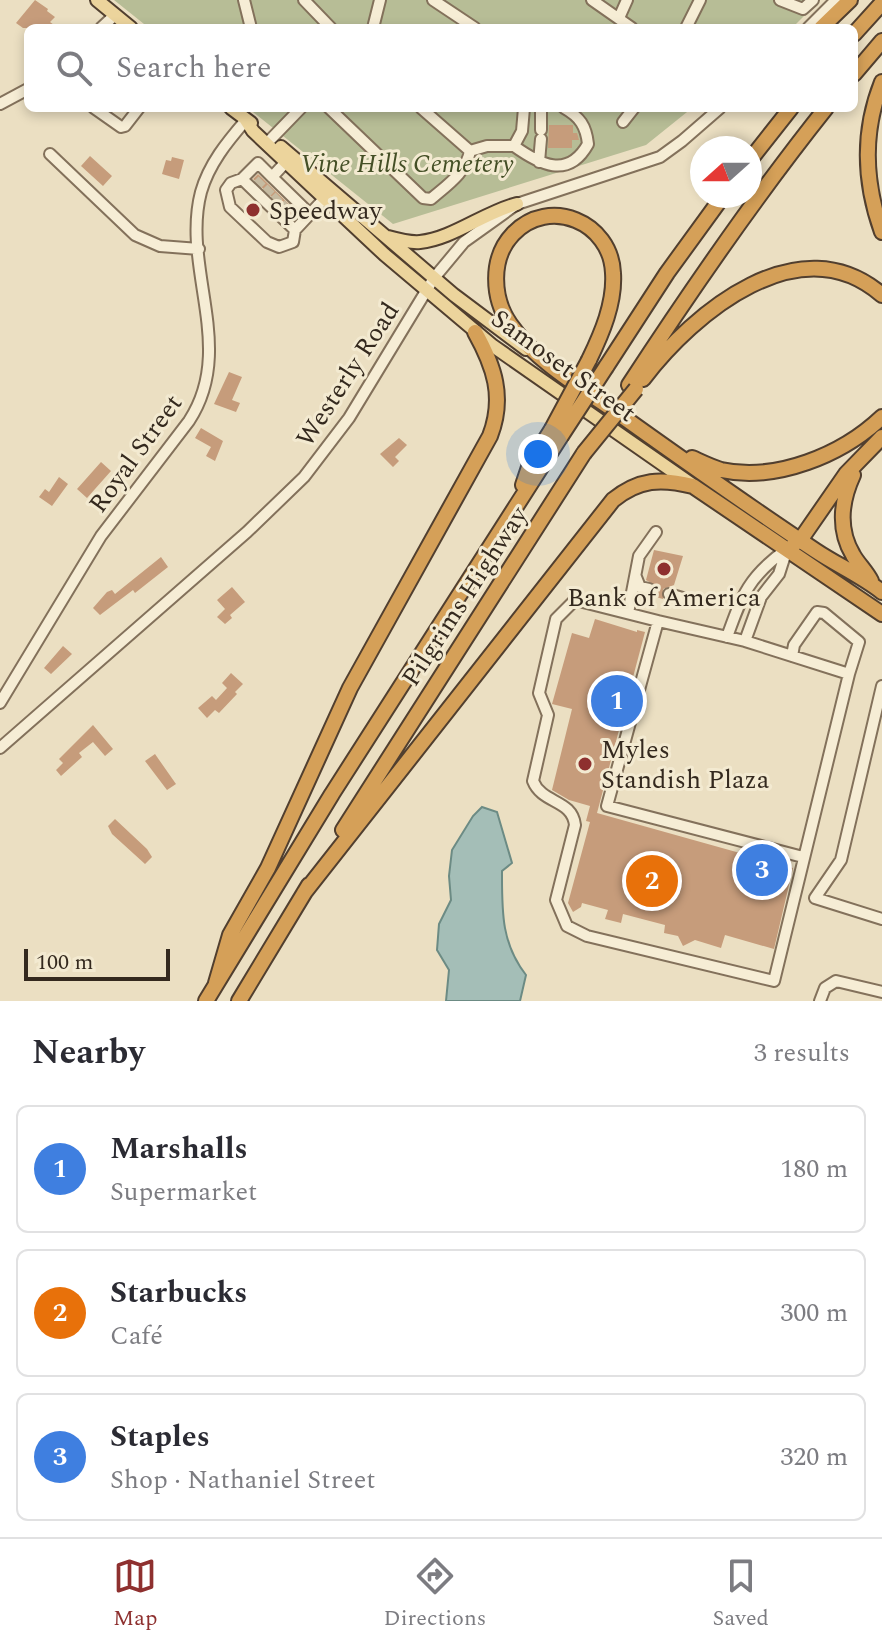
<!DOCTYPE html>
<html lang="en">
<head>
<meta charset="utf-8">
<style>
  :root { --surface:#fff; --page:#f7f7f7; --text:#2b2b33; --muted:#7c7c81; --line:#e1e1e2; --accent:#8e302f }
  body { margin:0; font-family:Spectral,serif; background:var(--page); color:var(--text) }
  .compass { position:absolute; left:690px; top:136px; width:72px; height:72px; border-radius:50%; background:var(--surface); box-shadow:0 4px 12px #0003; rotate:249deg }
  .scale { position:absolute; left:24px; bottom:20px; width:146px; box-sizing:border-box; padding-left:8px; border:4px solid #34291e; border-top:0; font-size:22px; line-height:28px; white-space:nowrap; color:#34291e; -webkit-text-stroke:6px #f3ead1; paint-order:stroke }
  .you { position:absolute; left:538px; top:454px; width:28px; height:28px; margin:-20px; border:6px solid #fff; border-radius:50%; background:#1a73e8; box-shadow:0 0 0 12px #1a73e833 }
  .badge { display:grid; place-items:center; width:52px; height:52px; border-radius:50%; background:var(--accent); color:#fff; font-size:26px; font-weight:700 }
  .pin { position:absolute; translate:-50% -50%; border:4px solid #fff; box-shadow:0 2px 8px #0006 }
  .list { margin:0; padding:0; list-style:none }
  h2 { display:flex; justify-content:space-between; align-items:center; height:104px; margin:0; padding:0 32px; font-size:34px }
  h2 small { font-size:26px; font-weight:400; color:var(--muted) }
  .list li { display:grid; grid-template-columns:52px 1fr auto; gap:24px; align-items:center; box-sizing:border-box; height:128px; margin:0 16px 16px; padding:0 16px; border:2px solid var(--line); border-radius:12px }
  .list b { display:block; font-size:30px; white-space:nowrap }
  .list p { margin:0; font-size:26px; white-space:nowrap; color:var(--muted) }
  .list em { font-size:26px; font-style:normal; color:var(--muted) }
  .icon { flex:none; width:44px; height:44px; fill:none; stroke:currentColor; stroke-width:2; stroke-linecap:round; stroke-linejoin:round }
  .map { position:relative; flex:none; width:882px; height:1001px; overflow:hidden }
  .search { position:absolute; background:var(--surface); box-shadow:0 4px 12px #0003; left:24px; right:24px; top:24px; height:88px; display:flex; align-items:center; gap:20px; box-sizing:border-box; padding:0 28px; border-radius:12px; color:var(--muted); font-size:30px }
  .sheet { height:536px; background:var(--surface) }
  nav { display:flex; justify-content:space-around; align-items:center; box-sizing:border-box; height:112px; border-top:2px solid var(--line); background:var(--surface); font-size:22px; color:var(--muted) }
  nav a { display:grid; justify-items:center; gap:4px }
  nav .on { color:var(--accent) }
  .map>svg:first-child { display:block }
  .cemetery { fill:#b7bd96 }
  .water { fill:#a4beb7; stroke:#6c8b84; stroke-width:2 }
  .building { fill:#c69c7b }
  .lines { fill:none; stroke-linecap:round; stroke-linejoin:round }
  .minor-tunnel { stroke:#c6bba1; stroke-width:10; stroke-dasharray:10 5; stroke-linecap:butt }
  .minor-casing { stroke:#83715b; stroke-width:14 }
  .major-casing { stroke:#513f2f; stroke-width:16 }
  .highway-casing { stroke:#513f2f; stroke-width:18 }
  .minor { stroke:#f6edd5; stroke-width:10 }
  .major { stroke:#ecd49c; stroke-width:12 }
  .highway { stroke:#d5a058; stroke-width:14 }
  .highway-bridge-casing { stroke:#513f2f; stroke-width:18; stroke-linecap:butt }
  .highway-bridge { stroke:#d5a058; stroke-width:14 }
  .poi-dot { fill:#8e302f; stroke:#f3ead1; stroke-width:3 }
  .labels { text-anchor:middle; stroke-width:6; stroke-linejoin:round; paint-order:stroke }
  .park-label { font-size:26px; font-style:italic; fill:#444f26; stroke:#f3ead1 }
  .poi-label { font-size:26px; fill:#34291e; stroke:#f3ead1; text-anchor:start }
  .street-label { font-size:26px; fill:#34291e; stroke:#f3ead1 }
</style>
</head>
<body>
<div class="map">
<svg width="882" height="1001" viewBox="0 0 882 1001">
  <rect width="100%" height="100%" fill="#ebdfc2"/>
  <path class="cemetery" d="M114 0H820L792 28H149Z
    M248 108H692L646 145 393 224Z"/>
  <path class="water" d="M482 807 497 812 512 863 502 871C502 911 501 943 526 975L520 1001H446L449 970 437 950 439 924 451 900 449 876 452 850 473 816Z"/>
  <path class="building" d="M35 0 48 9 47 11 55 17 50 22 58 28H23L16 23Z
    M549 125H573V133H577L579 140H572V148H548Z
    M90 156 112 176 103 186 81 166Z
    M172 157 184 160 179 179 162 174 166 160 171 161Z
    M258 174 298 213 294 218 253 179Z
    M229 372 242 377 232 400 240 403 236 412 214 404Z
    M201 428 223 441 215 461 206 456 211 447 195 438Z
    M399 438 407 445 395 457 399 461 393 467 380 454Z
    M101 462 111 471 87 498 77 489Z
    M59 477 68 484 52 506 39 497 45 489 49 492Z
    M654 550 683 556 674 585 663 589V599L652 596 657 591 656 586 646 580Z
    M161 557 168 567 135 593 133 590 100 615 93 608 107 592 112 590 115 594Z
    M232 587 245 602 230 615 232 618 225 624 217 617 225 609 217 600Z
    M595 619 637 632V630L645 632 597 813 793 868 774 949 725 935 721 948 695 940 683 946 678 936 664 933 665 925 623 914 621 923 605 919 608 910 582 903 581 907 573 912 568 903 590 822 586 821 590 806 569 800 552 790 572 709 552 704 572 633 589 638Z
    M63 646 72 654 51 674 44 668Z
    M231 673 243 684 235 692 237 694 219 713 215 710 207 718 198 708 212 696 216 700 227 688 222 683Z
    M93 725 113 749 105 756 93 742 79 753 82 757 61 776 56 770 63 763 59 759Z
    M155 754 176 784 167 790 145 761Z
    M115 819 147 849 152 857 145 864 112 834 108 826Z"/>
  <g class="lines">
    <path class="minor-tunnel" d="M255 187 264 178
      M264 195 273 186
      M272 203 281 194
      M281 211 290 202"/>
    <defs>
      <path id="minor" d="M244 0 251 28
        M304 0 331 28
        M433 0 475 28
        M592 0 632 28
        M780 0 803 9 813 0
        M619 18 627 0
        M101 28 115 15
        M373 28 380 0
        M686 28 700 0
        M808 28 836 0
        M0 104 28 89
        M94 108 121 127 125 126 139 108
        M329 108 423 198 431 199C447 185 466 173 470 151L487 146H514L522 131 524 108
        M421 108 470 151
        M623 122 634 108
        M541 130V108
        M271 139 301 108
        M514 146C539 164 568 180 588 144 586 126 580 117 564 108
        M50 154 135 235 160 246 199 249
        M286 162 272 177 258 163 242 179 231 183 226 190 230 207 267 242 279 247 293 242 295 230 324 199
        M539 162 541 139
        M272 177 310 214
        M242 179 295 230
        M636 577 640 587 649 589
        M669 594 686 599
        M628 613 639 556 656 532
        M658 621 575 600 556 619 539 693 548 715 533 781C542 804 572 799 575 825L556 900 567 926 587 936 774 981 849 674 745 641 658 621 607 806 803 857
        M727 637C742 595 749 576 787 549L779 574 761 597 745 641
        M792 656 794 645 817 612 824 613 859 642 849 674
        M882 686 841 860 815 898 882 919
        M0 703 101 536 189 421C237 348 181 268 201 192 209 164 227 142 246 120
        M0 748 247 532 304 477 349 418 434 278 464 242 517 204 660 157 682 141 720 108
        M820 1001 825 988 836 981 882 992"/>
      <path id="major" d="M97 0 131 28
        M231 108 251 123
        M246 120 253 131 385 255 493 346 691 484
        M281 147 454 295 526 349
        M388 237C399 240 410 243 420 242 452 239 485 212 517 204"/>
      <path id="highway" d="M821 28 850 0
        M854 34 882 3
        M854 74 882 41
        M882 82C862 132 864 182 882 232
        M750 160 791 108
        M589 360C602 333 615 303 613 273 611 222 549 196 513 234 490 258 492 298 510 324 535 360 577 385 612 409 679 457 747 505 816 551 837 565 862 576 882 592
        M606 367 667 273 723 196
        M643 379C694 312 800 224 882 295
        M629 385C691 290 755 197 826 108
        M692 458C701 462 711 467 721 470 776 482 842 455 882 417
        M853 475C841 501 838 530 853 555 858 564 866 571 871 581
        M523 485 530 464 552 429
        M794 544 801 539 846 474 882 437
        M343 830 584 453
        M304 893 613 500C639 479 661 478 693 486L882 614
        M216 983 230 935 268 868 350 688 490 436C505 397 494 366 475 332
        M206 1001 332 794 561 436
        M239 1001 309 885"/>
    </defs>
    <use href="#minor" class="minor-casing"/>
    <use href="#major" class="major-casing"/>
    <use href="#highway" class="highway-casing"/>
    <use href="#minor" class="minor"/>
    <use href="#major" class="major"/>
    <use href="#highway" class="highway"/>
    <defs>
      <path id="highway-bridge" d="M552 429 589 360
        M561 436 606 367
        M584 453 636 389"/>
    </defs>
    <use href="#highway-bridge" class="highway-bridge-casing"/>
    <use href="#highway-bridge" class="highway-bridge"/>
  </g>
  <g class="poi-dot">
    <circle cx="253" cy="210" r="8"/>
    <circle cx="664" cy="569" r="8"/>
    <circle cx="585" cy="764" r="8"/>
  </g>
  <g class="labels">
    <g class="park-label">
      <text x="407" y="172">Vine Hills Cemetery</text>
    </g>
    <g class="poi-label">
      <text x="269" y="219">Speedway</text>
      <text x="664" y="606" text-anchor="middle">Bank of America</text>
      <text x="601" y="758">Myles<tspan x="601" dy="30">Standish Plaza</tspan></text>
    </g>
    <g class="street-label">
      <text transform="translate(564 365) rotate(36)" y="9">Samoset Street</text>
      <text transform="translate(347 374) rotate(-57)" y="9">Westerly Road</text>
      <text transform="translate(135 453) rotate(-54)" y="9">Royal Street</text>
      <text transform="translate(464 596) rotate(-57)" y="9">Pilgrims Highway</text>
    </g>
  </g>
</svg>
<svg class="compass" viewBox="-18 -18 36 36"><path d="M0-13l5 13h-10z" fill="#e53935"/><path d="M0 13l5-13h-10z" fill="#7c7c81"/></svg>
<div class="scale">100 m</div>
<div class="you"></div>
<div class="pin badge" style="left:617px;top:701px;background:#3f7fe0">1</div>
<div class="pin badge" style="left:652px;top:881px;background:#e8710a">2</div>
<div class="pin badge" style="left:762px;top:870px;background:#3f7fe0">3</div>
<div class="search"><svg class="icon" aria-label="search" viewBox="0 0 24 24"><circle cx="10" cy="10" r="6"/><path d="M15 15l6 6"/></svg>Search here</div>
</div>
<section class="sheet">
<h2>Nearby<small>3 results</small></h2>
<ul class="list">
<li><span class="badge" style="background:#3f7fe0">1</span><div><b>Marshalls</b><p>Supermarket</p></div><em>180 m</em></li>
<li><span class="badge" style="background:#e8710a">2</span><div><b>Starbucks</b><p>Café</p></div><em>300 m</em></li>
<li><span class="badge" style="background:#3f7fe0">3</span><div><b>Staples</b><p>Shop · Nathaniel Street</p></div><em>320 m</em></li>
</ul>
</section>
<nav>
<a class="on"><svg class="icon" aria-label="map" viewBox="0 0 24 24"><path d="M3 6l6-2 6 2 6-2v14l-6 2-6-2-6 2zM9 4v14M15 6v14"/></svg>Map</a>
<a><svg class="icon" aria-label="directions" viewBox="0 0 24 24"><path d="M12 3l9 9-9 9-9-9zM9 14v-3h6M13 9l2 2-2 2"/></svg>Directions</a>
<a><svg class="icon" aria-label="saved" viewBox="0 0 24 24"><path d="M7 4h10v16l-5-4-5 4z"/></svg>Saved</a>
</nav>
</body>
</html>
